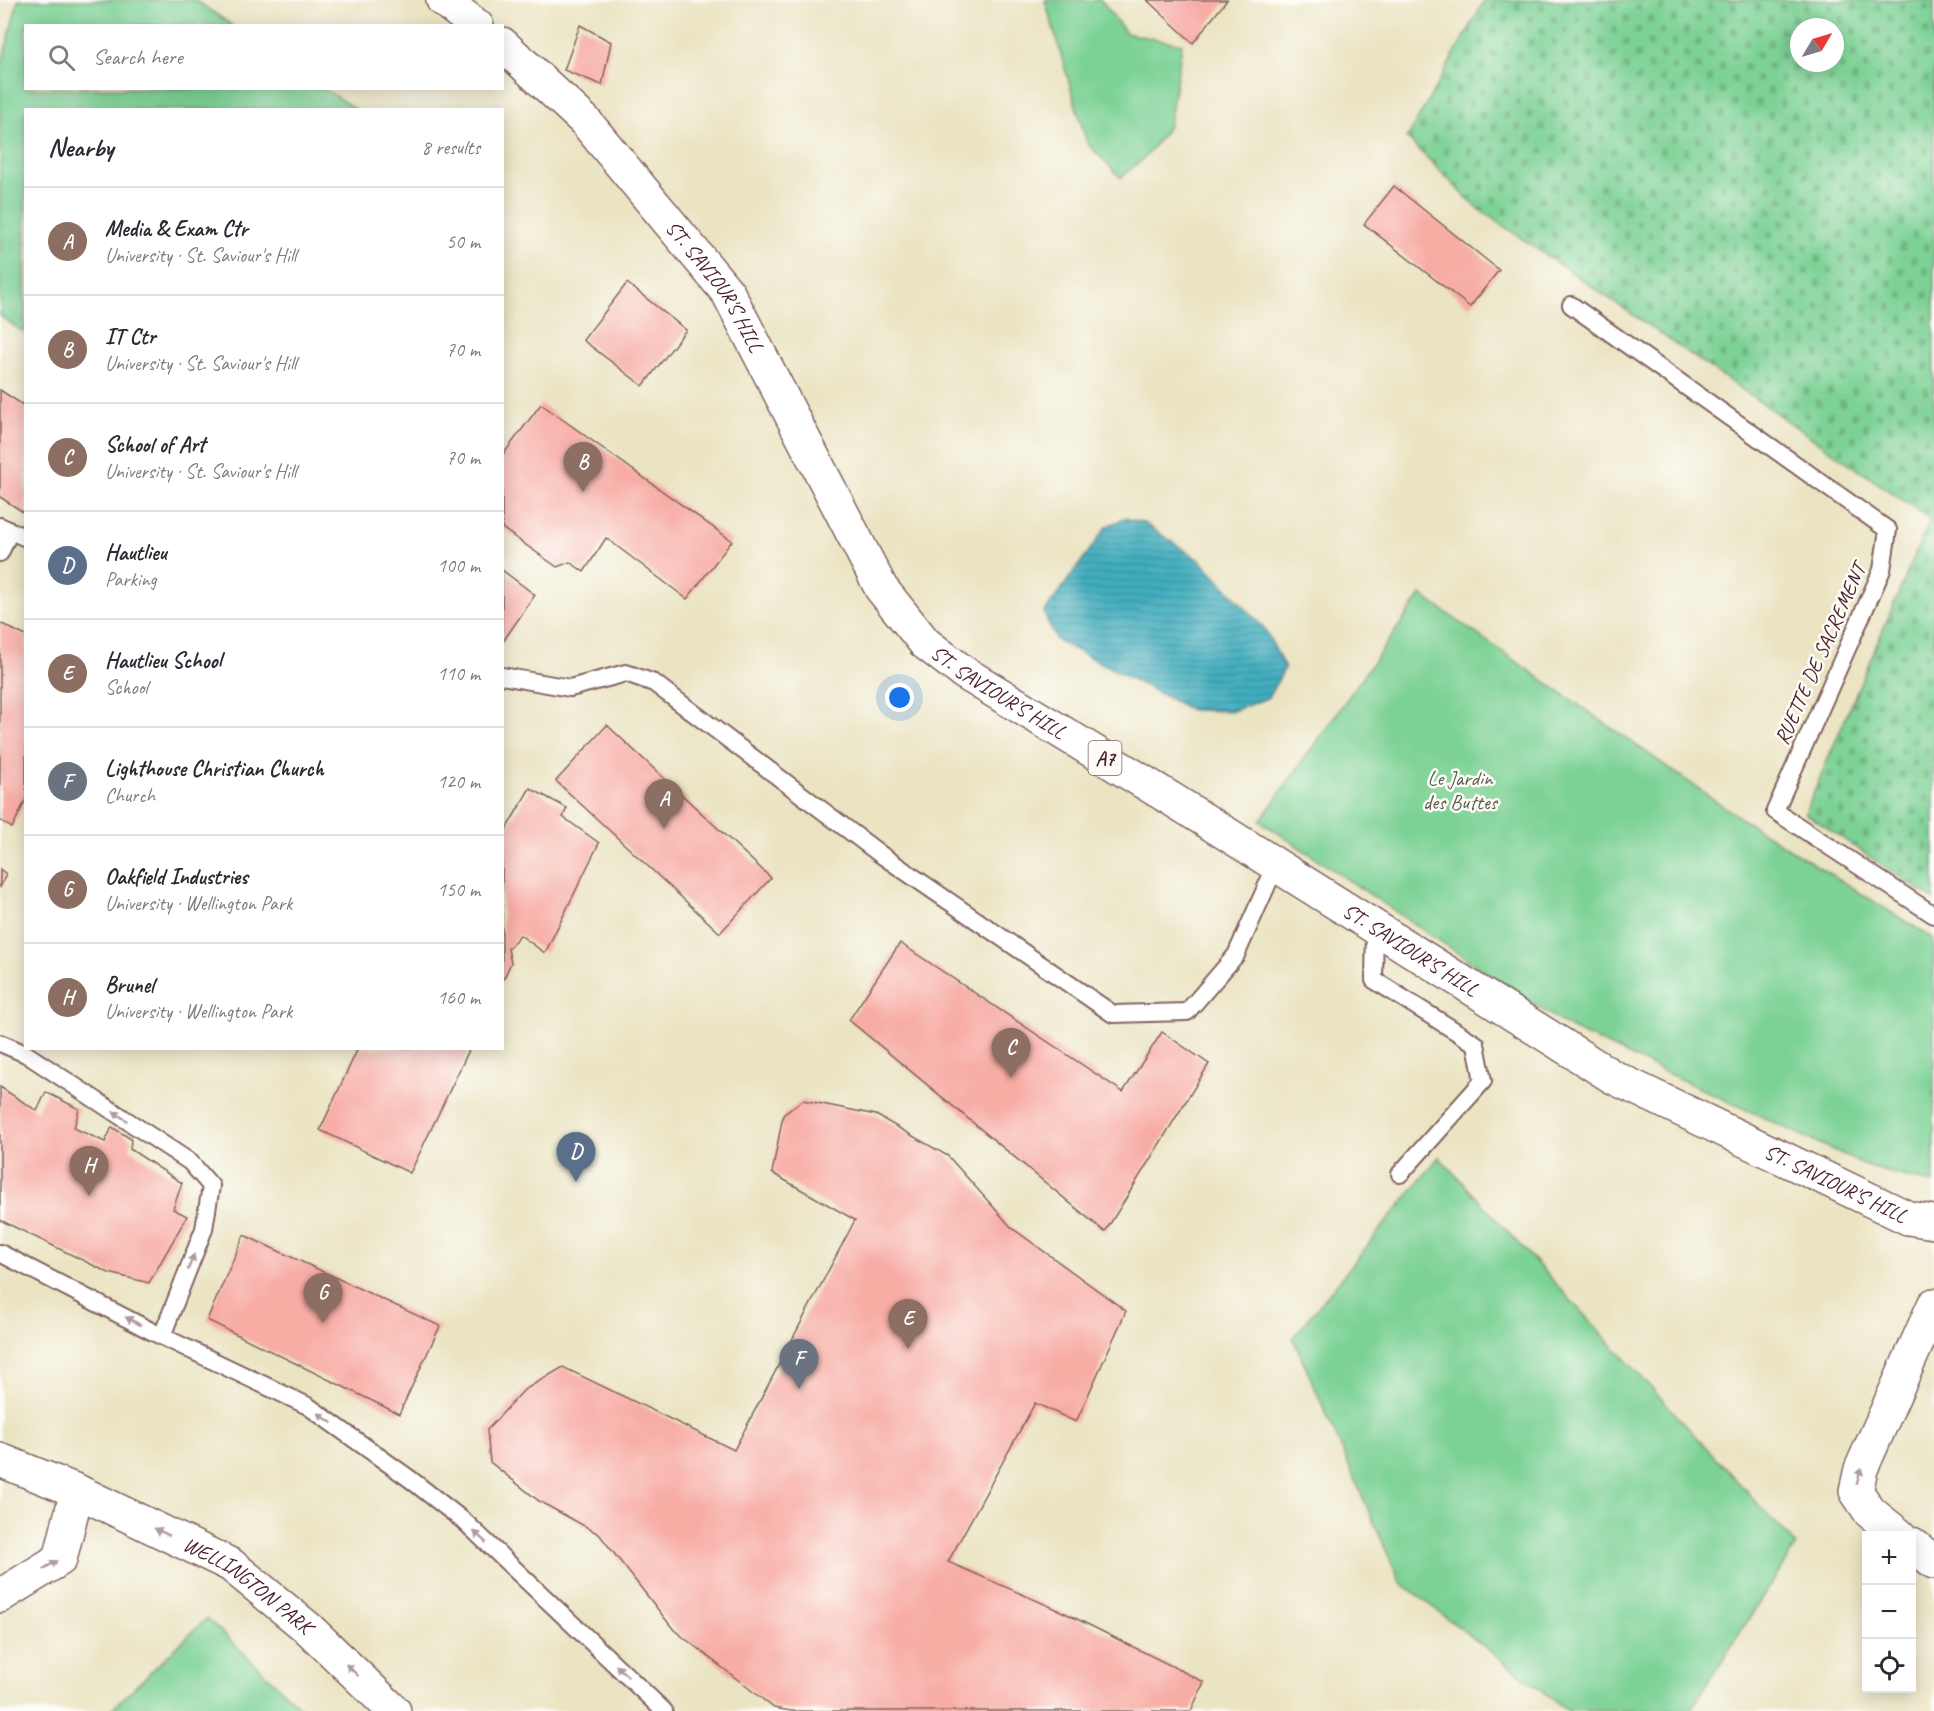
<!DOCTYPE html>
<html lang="en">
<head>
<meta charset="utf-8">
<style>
  :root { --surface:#fff; --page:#f7f7f7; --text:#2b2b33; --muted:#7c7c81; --line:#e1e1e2; --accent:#db2777 }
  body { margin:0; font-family:Caveat,sans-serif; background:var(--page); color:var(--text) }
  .controls { position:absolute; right:18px; bottom:18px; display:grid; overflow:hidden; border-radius:0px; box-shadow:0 3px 15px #0003 }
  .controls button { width:54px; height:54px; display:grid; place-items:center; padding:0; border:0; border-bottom:2px solid var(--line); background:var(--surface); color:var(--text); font:30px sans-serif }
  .compass { position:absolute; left:1790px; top:18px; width:54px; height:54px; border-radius:50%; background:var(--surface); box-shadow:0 3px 15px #0003; rotate:52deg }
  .you { position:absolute; left:900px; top:698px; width:21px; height:21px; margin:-15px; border:4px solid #fff; border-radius:50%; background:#1a73e8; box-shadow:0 0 0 9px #1a73e833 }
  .badge { display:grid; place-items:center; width:39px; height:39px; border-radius:50%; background:var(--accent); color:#fff; font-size:20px; font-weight:700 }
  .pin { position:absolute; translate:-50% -50px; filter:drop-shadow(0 2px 3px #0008) }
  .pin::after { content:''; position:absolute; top:32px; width:21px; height:18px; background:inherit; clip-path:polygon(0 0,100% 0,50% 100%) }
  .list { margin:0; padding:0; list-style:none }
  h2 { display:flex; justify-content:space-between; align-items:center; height:78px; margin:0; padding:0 24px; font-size:26px }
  h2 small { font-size:20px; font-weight:400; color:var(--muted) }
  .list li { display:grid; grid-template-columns:39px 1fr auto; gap:18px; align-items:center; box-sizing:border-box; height:108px; padding:0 24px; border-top:2px solid var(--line) }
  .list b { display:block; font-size:22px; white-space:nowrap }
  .list p { margin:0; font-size:20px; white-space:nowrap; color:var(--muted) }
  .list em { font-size:20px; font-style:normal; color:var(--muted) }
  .icon { flex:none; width:33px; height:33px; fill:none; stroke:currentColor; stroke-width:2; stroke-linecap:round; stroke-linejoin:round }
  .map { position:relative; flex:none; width:1934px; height:1711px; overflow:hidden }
  .search { position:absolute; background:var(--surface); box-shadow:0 3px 15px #0003; left:24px; top:24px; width:480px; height:66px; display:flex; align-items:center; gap:15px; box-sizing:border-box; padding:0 21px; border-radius:0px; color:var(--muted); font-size:22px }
  .panel { position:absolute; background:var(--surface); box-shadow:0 3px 15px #0003; left:24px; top:108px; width:480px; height:942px; border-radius:0px }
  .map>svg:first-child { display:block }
  .green { fill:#7cd194; stroke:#637860; stroke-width:1.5 }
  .cemetery { fill:url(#cemetery-stones); stroke:#637860; stroke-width:1.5; fill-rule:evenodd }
  .water { fill:url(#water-rules); stroke:#456674; stroke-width:1.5 }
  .building { fill:#f7aca4 }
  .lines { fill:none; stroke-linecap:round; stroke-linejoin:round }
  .lane-casing { stroke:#826460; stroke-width:20 }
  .street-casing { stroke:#826460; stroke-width:36 }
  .primary-casing { stroke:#826460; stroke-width:36 }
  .lane { stroke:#fff; stroke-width:16 }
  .street { stroke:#fff; stroke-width:33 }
  .primary { stroke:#fff; stroke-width:33 }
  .oneway { fill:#ae9aa0 }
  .labels { text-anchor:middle; stroke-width:5; stroke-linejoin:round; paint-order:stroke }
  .shield { fill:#fdfcf7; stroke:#806168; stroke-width:1.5 }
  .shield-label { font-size:20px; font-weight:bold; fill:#4a1f2b }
  .street-label { font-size:21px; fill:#4a1f2b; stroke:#fdfcf7 }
  .park-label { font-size:21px; fill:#5c5d50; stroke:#fdfcf7 }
</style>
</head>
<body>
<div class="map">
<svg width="1934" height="1711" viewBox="0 0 1934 1711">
  <defs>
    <pattern id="cemetery-stones" width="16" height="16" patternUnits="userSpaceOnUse" patternTransform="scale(1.5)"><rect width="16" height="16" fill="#7cd194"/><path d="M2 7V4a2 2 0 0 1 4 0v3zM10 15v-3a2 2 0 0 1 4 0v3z" fill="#6db380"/></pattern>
    <pattern id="water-rules" width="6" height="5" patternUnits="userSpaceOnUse" patternTransform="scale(1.5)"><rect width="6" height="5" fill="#40adbe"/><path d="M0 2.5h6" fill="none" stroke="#388c9b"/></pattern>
  </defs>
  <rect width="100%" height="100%" fill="#fdfcf7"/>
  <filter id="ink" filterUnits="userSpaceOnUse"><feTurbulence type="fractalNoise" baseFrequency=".0167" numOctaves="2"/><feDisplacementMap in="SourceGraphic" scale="12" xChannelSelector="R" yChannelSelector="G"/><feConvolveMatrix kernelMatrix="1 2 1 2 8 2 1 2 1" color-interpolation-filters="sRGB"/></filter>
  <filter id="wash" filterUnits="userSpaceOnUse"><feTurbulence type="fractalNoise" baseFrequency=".008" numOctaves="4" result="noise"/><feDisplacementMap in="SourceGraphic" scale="24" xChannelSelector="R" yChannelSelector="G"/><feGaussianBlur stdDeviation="1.35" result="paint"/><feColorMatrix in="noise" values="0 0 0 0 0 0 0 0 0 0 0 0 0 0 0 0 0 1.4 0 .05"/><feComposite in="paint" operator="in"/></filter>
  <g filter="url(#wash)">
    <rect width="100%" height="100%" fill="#ebe4c3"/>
    <path class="green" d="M18 0H195L232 25 26 26V88L325 89 355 109 26 110 25 333 0 316V71Z
      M1045 0H1101L1126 33 1182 44 1169 126 1147 155 1121 178 1087 143Z
      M1421 595 1742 819 1934 939V1184L1872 1168 1570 1028 1260 821Z
      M1439 1157 1796 1545 1690 1711H1568L1400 1582 1293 1338Z
      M207 1618 304 1711H110Z"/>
    <path class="cemetery" d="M1485 0H1934V900L1805 813 1930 519 1476 207 1407 138ZM1799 27H1835V63H1799Z"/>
    <path class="water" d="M1125 518 1144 523 1201 561 1265 629 1285 668 1268 698 1233 711 1191 710 1056 640 1044 613 1107 526Z"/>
    <g id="blocks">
      <path class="building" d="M1147 0H1227L1193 43Z
        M580 25 611 42 602 85 564 70Z
        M1394 186 1499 270 1470 307 1364 224Z
        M627 283 686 330 643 386 583 340Z
        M0 390 26 407V514L0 497Z
        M541 404 732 541 687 599 606 538 584 572 570 562 557 567 502 528V456Z
        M502 570 535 595 502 643Z
        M0 623 26 636V799L12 828 0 820Z
        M607 725 771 878 720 933 556 781Z
        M530 788 567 808 563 817 599 843 545 953 520 935 508 949 511 963 502 982V830L505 831Z
        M0 869 6 874 0 888Z
        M900 943 1123 1092 1162 1032 1209 1064 1105 1232 849 1020Z
        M358 1048H470L410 1173 320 1130Z
        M0 1087 37 1111 46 1092 79 1109 74 1128 105 1142 112 1127 131 1139 130 1149 182 1183 173 1209 187 1216 149 1283 109 1273 0 1220Z
        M803 1100 876 1115 948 1156 1012 1228 1126 1311 1076 1422 1035 1403 948 1562 1063 1612 1204 1682 1191 1711H791L774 1708 674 1630 599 1534 539 1501 490 1462 487 1430 524 1390 563 1367 734 1450 855 1220 772 1173 783 1115Z
        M244 1235 440 1326 399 1414 207 1320Z"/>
    </g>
  </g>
  <g filter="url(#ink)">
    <use href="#blocks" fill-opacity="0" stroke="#826460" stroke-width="1.5"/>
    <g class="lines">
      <defs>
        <path id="lane" d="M1571 305 1888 530 1882 570 1775 811 1934 915
          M0 526 26 538
          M0 553 10 531
          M502 676 570 688 626 673 654 683 880 854 1113 1014 1187 1012 1236 955 1276 865
          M1375 927 1374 980 1476 1044 1483 1081 1400 1174
          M0 1043 26 1054 190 1162 211 1186 204 1229 162 1336
          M0 1253 155 1333 308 1406 410 1479 465 1522 664 1711"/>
        <g id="street">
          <path id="s1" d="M0 1460 77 1491 231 1565 309 1629 394 1711"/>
          <path d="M1900 1536 1870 1512 1856 1491 1861 1469 1934 1305"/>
          <path d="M1912 1544 1934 1562"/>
          <path d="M0 1596 60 1559 77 1491"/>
        </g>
        <g id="primary">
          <path d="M443 0 477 26"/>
          <path id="s2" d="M502 44 585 121 728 293 881 588 925 643 963 672 1173 800 1613 1077 1908 1218 1934 1222"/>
        </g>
      </defs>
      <use href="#lane" class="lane-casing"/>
      <use href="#street" class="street-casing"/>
      <use href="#primary" class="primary-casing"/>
      <use href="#lane" class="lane"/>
      <use href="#street" class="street"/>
      <use href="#primary" class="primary"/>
    </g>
    <defs><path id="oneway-solid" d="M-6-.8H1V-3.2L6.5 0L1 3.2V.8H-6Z" transform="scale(1.5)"/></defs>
    <g class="oneway">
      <use href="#oneway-solid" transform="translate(120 1116) rotate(-147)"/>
      <use href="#oneway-solid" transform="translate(191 1262) rotate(-69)"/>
      <use href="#oneway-solid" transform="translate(133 1321) rotate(-153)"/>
      <use href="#oneway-solid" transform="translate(325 1418) rotate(-144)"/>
      <use href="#oneway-solid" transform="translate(1859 1476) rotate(-75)"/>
      <use href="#oneway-solid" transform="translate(162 1532) rotate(-154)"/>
      <use href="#oneway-solid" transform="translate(480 1537) rotate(-137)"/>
      <use href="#oneway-solid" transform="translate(50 1565) rotate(-31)"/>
      <use href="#oneway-solid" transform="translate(352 1670) rotate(-136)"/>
      <use href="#oneway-solid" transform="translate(622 1671) rotate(-137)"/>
    </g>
  </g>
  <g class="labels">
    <rect class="shield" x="1088.5" y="741" width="33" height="34" rx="4.5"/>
    <g class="shield-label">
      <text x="1105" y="765">A7</text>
    </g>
    <g class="street-label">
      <text dy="7" stroke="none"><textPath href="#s2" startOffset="324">ST. SAVIOUR'S HILL</textPath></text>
      <text transform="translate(1820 654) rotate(-66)" y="7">RUETTE DE SACREMENT</text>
      <text dy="7" stroke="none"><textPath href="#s2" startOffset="828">ST. SAVIOUR'S HILL</textPath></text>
      <text dy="7" stroke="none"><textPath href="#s2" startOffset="1314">ST. SAVIOUR'S HILL</textPath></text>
      <text dy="7" stroke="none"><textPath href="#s2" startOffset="1800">ST. SAVIOUR'S HILL</textPath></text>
      <text dy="7" stroke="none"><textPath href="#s1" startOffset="279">WELLINGTON PARK</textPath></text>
    </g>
    <g class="park-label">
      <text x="1460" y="785">Le Jardin<tspan x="1460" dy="24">des Buttes</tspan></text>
    </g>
  </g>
</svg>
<div class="controls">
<button>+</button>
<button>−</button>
<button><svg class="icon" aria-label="locate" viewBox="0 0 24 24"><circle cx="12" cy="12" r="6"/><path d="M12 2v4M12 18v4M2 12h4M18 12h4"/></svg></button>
</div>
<svg class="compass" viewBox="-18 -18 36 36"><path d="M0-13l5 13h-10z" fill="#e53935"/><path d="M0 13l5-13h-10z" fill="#7c7c81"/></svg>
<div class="you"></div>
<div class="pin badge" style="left:664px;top:829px;background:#8d6e63">A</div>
<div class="pin badge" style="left:583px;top:492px;background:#8d6e63">B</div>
<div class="pin badge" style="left:1011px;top:1078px;background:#8d6e63">C</div>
<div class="pin badge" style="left:576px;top:1182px;background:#5c6f8a">D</div>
<div class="pin badge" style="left:908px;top:1349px;background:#8d6e63">E</div>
<div class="pin badge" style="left:799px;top:1389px;background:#6b7280">F</div>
<div class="pin badge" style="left:323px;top:1323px;background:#8d6e63">G</div>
<div class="pin badge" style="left:89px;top:1196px;background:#8d6e63">H</div>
<div class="search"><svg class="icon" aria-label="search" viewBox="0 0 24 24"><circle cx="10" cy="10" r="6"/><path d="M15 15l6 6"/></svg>Search here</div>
<section class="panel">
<h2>Nearby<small>8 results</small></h2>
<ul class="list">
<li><span class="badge" style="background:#8d6e63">A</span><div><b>Media &amp; Exam Ctr</b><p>University · St. Saviour's Hill</p></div><em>50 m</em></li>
<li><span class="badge" style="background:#8d6e63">B</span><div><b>IT Ctr</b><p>University · St. Saviour's Hill</p></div><em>70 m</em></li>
<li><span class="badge" style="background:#8d6e63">C</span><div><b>School of Art</b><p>University · St. Saviour's Hill</p></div><em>70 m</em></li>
<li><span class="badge" style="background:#5c6f8a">D</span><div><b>Hautlieu</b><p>Parking</p></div><em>100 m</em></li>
<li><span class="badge" style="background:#8d6e63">E</span><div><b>Hautlieu School</b><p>School</p></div><em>110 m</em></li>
<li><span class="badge" style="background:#6b7280">F</span><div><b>Lighthouse Christian Church</b><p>Church</p></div><em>120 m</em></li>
<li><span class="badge" style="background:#8d6e63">G</span><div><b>Oakfield Industries</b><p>University · Wellington Park</p></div><em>150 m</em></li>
<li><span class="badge" style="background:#8d6e63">H</span><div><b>Brunel</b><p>University · Wellington Park</p></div><em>160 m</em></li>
</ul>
</section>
</div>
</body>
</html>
